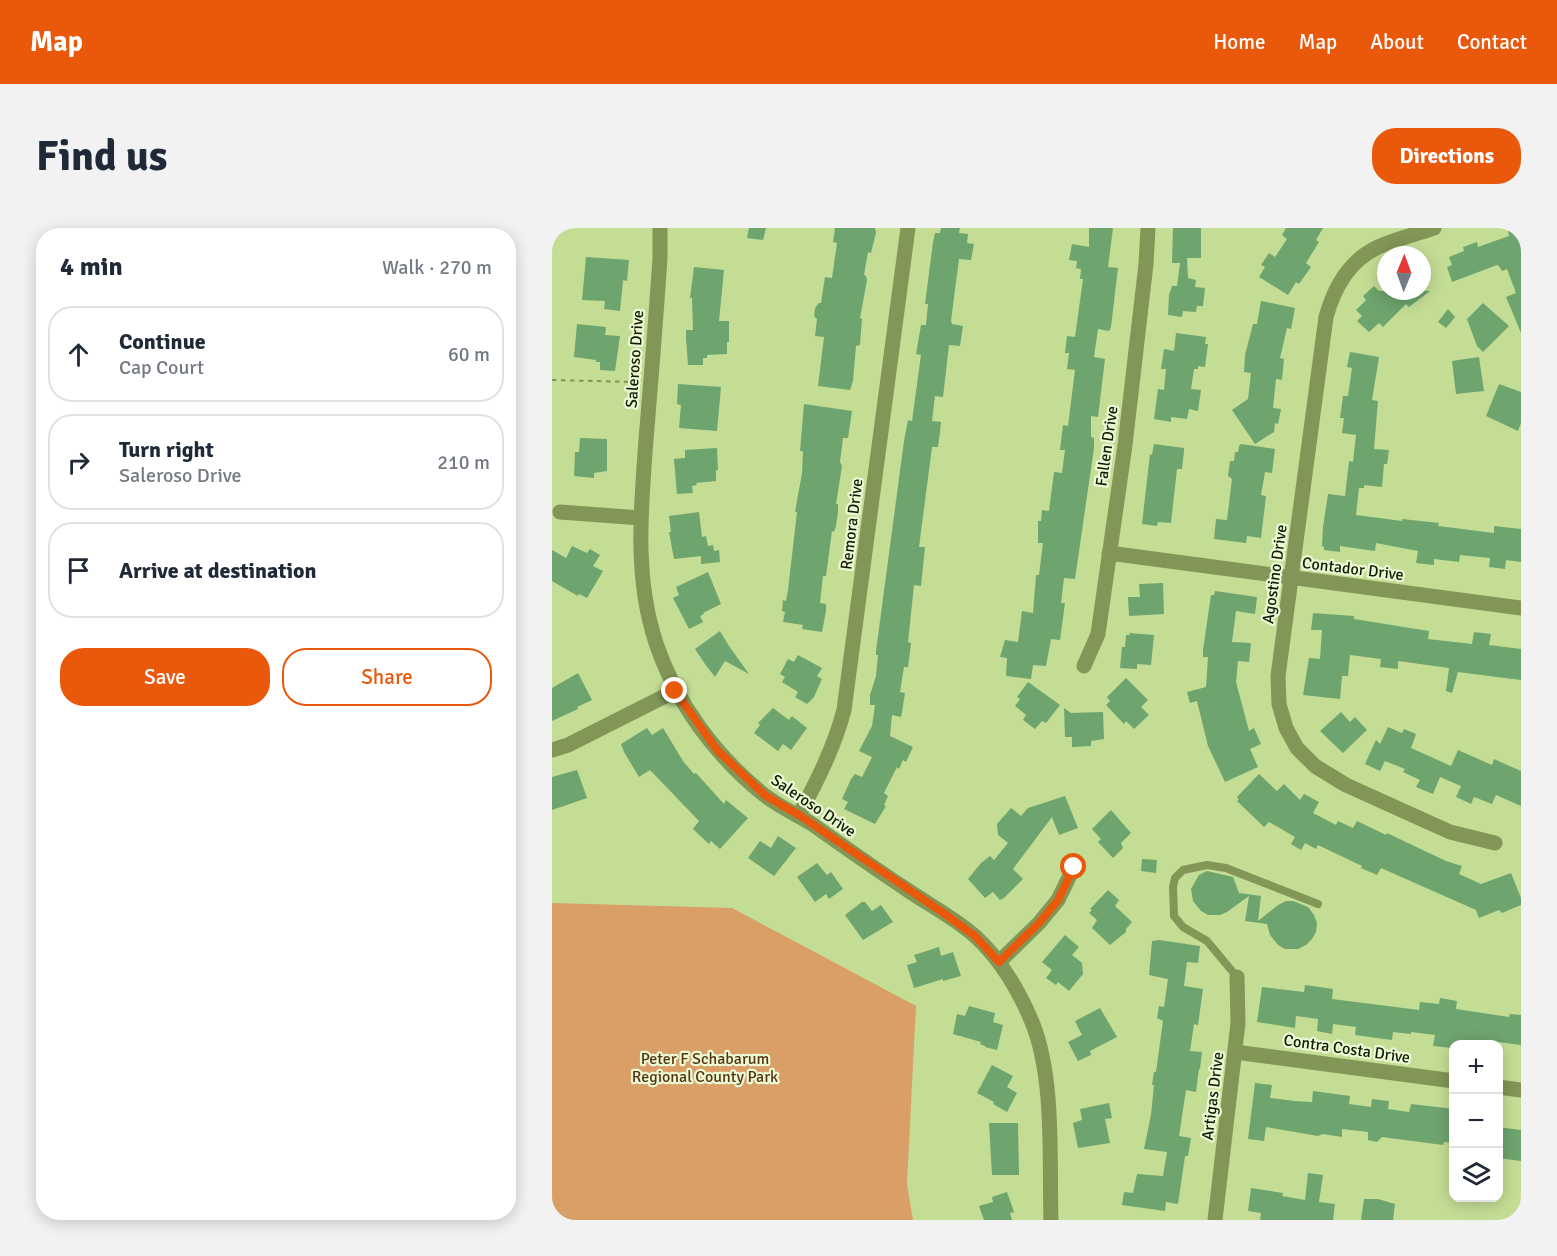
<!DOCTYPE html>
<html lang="en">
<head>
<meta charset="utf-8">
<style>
  :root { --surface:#fff; --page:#f2f2f3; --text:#1f2937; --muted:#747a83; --line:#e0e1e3; --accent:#ea580c }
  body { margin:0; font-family:Signika,sans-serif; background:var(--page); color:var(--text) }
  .controls { position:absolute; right:18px; bottom:18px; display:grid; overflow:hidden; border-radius:12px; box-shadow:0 3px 15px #0003 }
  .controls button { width:54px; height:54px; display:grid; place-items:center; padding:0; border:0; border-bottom:2px solid var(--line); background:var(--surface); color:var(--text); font:30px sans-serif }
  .compass { position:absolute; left:825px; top:18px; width:54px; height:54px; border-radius:50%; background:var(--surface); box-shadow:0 3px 15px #0003; rotate:1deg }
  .stop { position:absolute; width:18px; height:18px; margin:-14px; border:4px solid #ea580c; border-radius:50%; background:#fff }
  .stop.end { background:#ea580c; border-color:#fff; box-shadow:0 2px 6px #0008 }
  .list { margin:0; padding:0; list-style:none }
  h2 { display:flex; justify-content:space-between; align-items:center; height:78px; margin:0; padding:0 24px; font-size:26px }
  h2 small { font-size:20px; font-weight:400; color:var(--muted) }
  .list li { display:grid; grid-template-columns:39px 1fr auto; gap:18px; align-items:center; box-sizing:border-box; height:96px; margin:0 12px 12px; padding:0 12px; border:2px solid var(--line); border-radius:24px }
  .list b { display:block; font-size:22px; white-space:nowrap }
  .list p { margin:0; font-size:20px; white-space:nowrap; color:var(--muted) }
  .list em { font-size:20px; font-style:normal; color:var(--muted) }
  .actions { display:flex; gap:12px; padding:18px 24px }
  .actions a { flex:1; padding:14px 0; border:2px solid var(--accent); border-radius:24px; text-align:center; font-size:21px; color:var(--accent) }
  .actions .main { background:var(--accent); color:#fff }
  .icon { flex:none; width:33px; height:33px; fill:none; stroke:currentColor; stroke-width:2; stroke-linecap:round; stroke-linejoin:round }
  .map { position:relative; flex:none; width:969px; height:992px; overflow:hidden; border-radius:24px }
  header { display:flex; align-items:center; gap:36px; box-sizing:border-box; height:84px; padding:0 30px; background:var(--accent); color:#fff }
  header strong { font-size:28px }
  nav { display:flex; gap:33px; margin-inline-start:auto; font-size:21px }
  .intro { display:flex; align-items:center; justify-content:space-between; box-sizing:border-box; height:144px; padding:0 36px }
  h1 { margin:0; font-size:42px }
  .button { padding:15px 27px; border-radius:24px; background:var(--accent); color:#fff; font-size:21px; font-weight:700 }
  main { display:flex; gap:36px; padding:0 36px }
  aside { flex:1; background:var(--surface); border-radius:24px; box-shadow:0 3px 15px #0003 }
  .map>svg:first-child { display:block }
  .park { fill:#d99f67 }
  .building { fill:#6ea46d }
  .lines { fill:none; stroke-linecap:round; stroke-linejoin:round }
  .path { stroke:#81935d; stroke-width:2; stroke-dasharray:4.5 4.5; stroke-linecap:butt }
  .service { stroke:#819657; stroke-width:8 }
  .minor { stroke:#819657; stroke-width:15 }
  .route { stroke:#ea580c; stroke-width:8 }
  .labels { text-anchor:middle; stroke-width:4.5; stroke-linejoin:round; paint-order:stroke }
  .street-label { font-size:16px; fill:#121b01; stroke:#ebf9d5 }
  .park-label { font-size:16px; fill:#563410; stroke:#ebf9d5 }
</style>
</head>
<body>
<header>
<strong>Map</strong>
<nav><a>Home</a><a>Map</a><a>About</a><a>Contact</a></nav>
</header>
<div class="intro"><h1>Find us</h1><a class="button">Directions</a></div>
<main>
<aside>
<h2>4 min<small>Walk · 270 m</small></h2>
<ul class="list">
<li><svg class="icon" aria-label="ahead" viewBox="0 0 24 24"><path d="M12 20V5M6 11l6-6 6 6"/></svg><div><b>Continue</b><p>Cap Court</p></div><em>60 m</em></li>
<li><svg class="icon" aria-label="right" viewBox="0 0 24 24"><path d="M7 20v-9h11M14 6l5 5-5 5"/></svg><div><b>Turn right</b><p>Saleroso Drive</p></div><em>210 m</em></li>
<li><svg class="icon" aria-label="arrive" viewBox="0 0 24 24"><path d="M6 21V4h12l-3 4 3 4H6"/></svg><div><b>Arrive at destination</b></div></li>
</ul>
<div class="actions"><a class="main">Save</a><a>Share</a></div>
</aside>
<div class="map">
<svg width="969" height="992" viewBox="0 0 969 992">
  <rect width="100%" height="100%" fill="#c4dd95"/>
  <path class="park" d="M0 675 180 680 364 778 355 956 361 992H0Z"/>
  <path class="building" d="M197 0H214L211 12 195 10Z
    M283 0H323L324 5 319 25 316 24 312 47 314 48 315 52 308 90 310 91 308 117 304 118 301 153 298 162 266 158 272 109 263 108 265 91 262 88 263 80 267 75H269L273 49 280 50 285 15 281 14Z
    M389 0H408L407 5 416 6 415 15 422 16 419 32 407 31 399 93 400 96 411 98 408 118 397 117 391 169 383 168 380 193 389 194 388 204 386 219H380L367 319H373L369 358 362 357 356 414 359 415 356 439H352L348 464 353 465 350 484 349 489 340 487 338 508 361 519 354 534 351 532 347 541 345 539 332 565 336 568 332 577 334 578 323 596 292 581 296 574 290 571 299 551 303 546 310 549 320 529 307 523 320 498 323 477H318V467L324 448 326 427H324V423L352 213 356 192 360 193 369 127 364 126 369 97H374L376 76H373L381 14 383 5H388Z
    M537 0H561L556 39 566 40 559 99 557 103 546 101 542 129 553 131 546 189 539 188V209L542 210V220L523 351 512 350 509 375H513L508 412 499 411 494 438 481 437 479 451 454 448 455 430 448 429 453 412 466 414 470 383 481 385 484 347H487L491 315H486V293H489L490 282 497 283 502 244 510 245 513 222H508L511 197 516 198 523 142 515 141 517 125H513L515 108 523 109 531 51H528L529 41 524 40 525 33 517 32 520 16 537 19Z
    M621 0H649V30H635L636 50 644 52 643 59 653 60 651 78H645L644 84 631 83 630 89 616 87 617 67 620 58H625L628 35H620Z
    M734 0H771L764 12 767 14 754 35 759 39 747 56 744 54 736 67 707 49 713 39 709 37 717 25 723 29 735 11 730 7Z
    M965 0H969V105L954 69 964 65 955 41 950 43 947 38 945 37 900 54 895 39 900 37 897 29 912 23 911 19 925 14 926 19 957 8 956 3Z
    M34 29 77 32 75 53 71 52 68 83 52 81 53 73 30 72Z
    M142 39 172 42 167 93H177V114H175V126L155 127V130H151V137H136L134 110V102H141L140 70H138Z
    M822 58 827 63H878L857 79 854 76 831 99 827 95 817 104 805 93 810 88 804 82 814 72 811 68Z
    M709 73 743 80 739 101 735 100 728 130 732 131 730 152 724 151 721 180 729 181 726 196 723 195 722 204 703 216 680 182 696 171 699 145 692 144 693 127 701 96H705Z
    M931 75 957 98 931 124 925 118 915 91Z
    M896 81 903 89 894 100 886 94Z
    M25 96 54 99 53 107 68 108 63 143 48 142V134H44V132L22 129Z
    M624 105 654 109 653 116H656L653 139 646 138V141H642L639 161 649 162 646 183 637 181 635 191 619 189V194L602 191 606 161 612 162 614 141H609L612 121 622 123Z
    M798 124 827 129 820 172 826 173 822 221 837 222 835 236H832L830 259 812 257V260H807L804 287 850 293V291L887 295 886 298 942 305V298L969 301V334L954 332 953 341 937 339 938 330 908 327 907 334 882 331V337L864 335 866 323 824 315 823 323 788 318V324L772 322V319L770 318 771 299 776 266 793 268 797 233 801 234 804 207 790 205 792 190H788L791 168H796L800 140 795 139Z
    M927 129 932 163 904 166 900 133Z
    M126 156 169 159 165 203 127 200 129 177 125 176Z
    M947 156 969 164V195L966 203 934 188Z
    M252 176 300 183 296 210H291L288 234 290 238 284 276H286V284L284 298 282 304 280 303 274 348H271L268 375 274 376V383L270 404 250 401 251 397 231 394 233 384 230 383 231 372 234 373 236 362 245 284H243L250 245 251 223H248Z
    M28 210 55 211V243L42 245V250L22 248 23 224H27Z
    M602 216 632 220V223L630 241H625L619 295 606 294 605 298 590 296 598 226 600 227Z
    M689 216 723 221 720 245 713 244 709 267 714 268 709 310 695 308 694 315 662 311 664 291 675 292 680 251 676 248 678 233H682L683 224H686L687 218Z
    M165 220 166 242H164V253L144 255 145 257 140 258 141 265 125 266 122 231 133 230V222Z
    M147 284 150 309 154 308 156 318 161 317 162 323 167 322 168 334 149 336V328L122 331 117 304H119L117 288Z
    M20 318 35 325 38 321 48 327 41 338 51 343 35 370 27 366 26 368 0 353V322L14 330Z
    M156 344 169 376 151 385 152 386 148 388 151 394 137 401 121 370 127 367 124 359Z
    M611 355 612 386 577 388 576 369H588L587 356Z
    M663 363 705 369 703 386 684 383 680 414 699 415 697 434 686 433 684 454 697 503 702 500 709 516 698 521 706 539 673 554 656 518 645 473 638 475 635 464 654 459 656 429H651V422L659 367H662Z
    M761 385 802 388V391L877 403 876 411 920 416 922 404 939 406 937 417 969 421V452L906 444 900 465 894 463 897 440 846 433V441L828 439 829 431 798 427 796 448H790L788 471 751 467 757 430 768 431 770 402H759Z
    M168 403 177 418 197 446 173 433 163 449 153 436 143 421Z
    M577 405 602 407 599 437 585 436V441L568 440 570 419H573L574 407H578Z
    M246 427 270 440 265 448 270 451 262 469 255 476 243 469 246 464 230 454 233 449 228 446 236 431 242 434Z
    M26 445 40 472 25 479 26 481 0 493V460Z
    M574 450 596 472 589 479 597 487 582 501 574 493 572 496 554 477 558 473 555 469Z
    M476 454 508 477 494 495 490 493 483 501 471 492 474 487 463 478 468 471 465 469Z
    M221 480 237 492 240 488 255 500 239 522 231 516 226 523 202 505 208 497 206 495Z
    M512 480 519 485 551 484 552 511 539 513V518L520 519V509H513Z
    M789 484 798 494 803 489 815 502 791 525 768 503Z
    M836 499 850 505 852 501 864 506 859 520 899 538 906 522 940 537 942 531 969 543V578L944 567 940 576 922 569 919 576 904 569 909 558 888 549 881 566 864 559 868 552 851 544 853 541 833 533 828 543 813 536 824 512 828 516Z
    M95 500 100 507 111 500 131 533 142 546 144 545 172 576 174 572 196 590 168 621 159 613 157 616 141 601 147 593 98 542 87 549 72 524 69 516Z
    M25 542 35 570 0 582V549Z
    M707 546 725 563 732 556 748 572 752 566 767 574 761 585 784 597 786 593 801 600 805 593 834 607 835 605 894 633 910 638 907 646 929 656 959 645 969 670V677L950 685 947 682 927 690 924 682 829 640 825 647 809 640 810 638 766 617 764 621 753 615 749 622 739 616 743 609 717 594 712 599 685 573 687 572 685 569Z
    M513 568 526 600 507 607 500 589 461 641 471 651 452 670 448 672 441 664 433 670 416 651 429 635 438 628 442 632 456 615 446 607 445 596 459 580 469 588 476 580Z
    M559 582 579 605 569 615 571 620 561 630 546 614 549 611 540 601Z
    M226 608 244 620 222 648 196 630 208 613 219 620Z
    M590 631 605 632 604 645 589 643Z
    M265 635 275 647 279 644 291 661 277 671 274 666 263 674 245 649Z
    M655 643 681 649 687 665 709 668 706 693 726 677 734 673H741L756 679 762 687 765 695 764 704 760 711 754 717 746 721H733L726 717 718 707 715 696 693 693 697 668 675 684 668 687H656L649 683 641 673 639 661 647 647Z
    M556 662 567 672 563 678 580 694 574 701V704L558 717 540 700 545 692 537 685 540 682 538 681Z
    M310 674H313L320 683 329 677 341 694 311 712 293 687Z
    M513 707 527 719 520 727 530 735 531 746 517 763 506 754 504 757 494 750 500 742 490 734Z
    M607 712 648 718 646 735 635 734 632 758 651 761 646 797 642 796 638 823 650 824 648 841H647L644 864 634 862 627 908 639 910 636 928H633L626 976 614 974 613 983 570 977 572 964 581 965 585 946 611 948 615 924 592 921 599 887 602 857H600L602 844H604L611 793 605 790 607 778 612 779 616 751 597 747 600 713Z
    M387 719 389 728 401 724 409 748 391 753V751L362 760 355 737 365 734 362 727Z
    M753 757 781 761 780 771 867 782 868 774 887 776 888 770 905 773 904 781 957 789 958 786 969 787V817L946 814V816H900V820L881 818 883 807 859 804V806L841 804 840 812 803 807 804 799 781 796 780 806 765 803 766 791 744 788 743 800 705 794 710 759 752 764Z
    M417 778 443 785 441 794 451 797 445 822 433 819V818L428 816 429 814 401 806 405 786 413 788Z
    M548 780 565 809 538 823 539 827 526 833 516 814 530 807 523 793Z
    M440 837 461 848 455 859 465 865 455 884 441 876 442 874 425 865Z
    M703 855 720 857 718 870 743 873 760 874 761 863 798 868 797 876 819 879 820 871 837 873 836 881 857 884 859 876 902 881V915L892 914 891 917 830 909 825 914 816 912V904L790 901V909L771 906 766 908 714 899 712 913 696 911Z
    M557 875 560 890 553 891 558 915 526 920 521 895 530 892 528 881Z
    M437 895H466L467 947H440Z
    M946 899 969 902V933L946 930Z
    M756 945 771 947 767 974 783 976 781 992H708L709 985 696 983 699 960 731 965 730 968 753 972Z
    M455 964 462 984 458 985 460 992H432L427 978 441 974 440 969Z
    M812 971H826L843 976 841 992H809Z"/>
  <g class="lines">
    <path class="path" d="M0 152 84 154"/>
    <path class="service" d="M685 749 655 713 631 699 622 688 621 659 623 650 631 642 655 637 674 640 766 676"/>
    <path class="minor" d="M108 0V30C104 91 99 151 94 212 89 280 82 349 104 415 124 475 163 527 211 566 226 578 244 586 260 596 291 618 322 640 354 661 377 677 403 690 424 709 449 732 467 763 480 794 503 850 497 932 499 992
      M882 0C863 7 842 11 824 20 796 34 782 60 774 89L726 448 727 476 734 500 745 520 763 538 794 557 898 604 943 615
      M8 284 89 290
      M557 325 969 380
      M532 438 546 406 573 217 594 36 596 0
      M0 522 16 517 123 463
      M247 587C265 553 282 520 292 482L356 0
      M447 734 487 695 506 672 522 639
      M683 824 902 853
      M946 859 969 862
      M663 992 686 795 685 749"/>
  </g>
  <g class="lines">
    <path class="route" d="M123 463 165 522 214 568 247 587 390 684 423 708 447 734 487 695 506 672 522 639"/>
  </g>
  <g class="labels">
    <g class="street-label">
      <text transform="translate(82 131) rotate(-86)" y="6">Saleroso Drive</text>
      <text transform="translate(554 218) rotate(-82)" y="6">Fallen Drive</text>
      <text transform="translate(299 296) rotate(-83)" y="6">Remora Drive</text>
      <text transform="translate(801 340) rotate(7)" y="6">Contador Drive</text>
      <text transform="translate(722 346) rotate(-82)" y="6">Agostino Drive</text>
      <text transform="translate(262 577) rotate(34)" y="6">Saleroso Drive</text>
      <text transform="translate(795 820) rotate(8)" y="6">Contra Costa Drive</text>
      <text transform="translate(660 868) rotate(-83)" y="6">Artigas Drive</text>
    </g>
    <g class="park-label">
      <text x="153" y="836">Peter F Schabarum<tspan x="153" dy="18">Regional County Park</tspan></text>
    </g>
  </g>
</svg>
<div class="controls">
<button>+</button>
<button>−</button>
<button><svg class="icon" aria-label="layers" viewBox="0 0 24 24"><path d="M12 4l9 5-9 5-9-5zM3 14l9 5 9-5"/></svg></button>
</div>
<svg class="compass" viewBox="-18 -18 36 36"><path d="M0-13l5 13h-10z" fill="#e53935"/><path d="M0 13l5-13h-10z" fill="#747a83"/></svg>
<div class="stop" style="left:522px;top:639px"></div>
<div class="stop end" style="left:123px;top:463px"></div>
</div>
</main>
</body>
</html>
